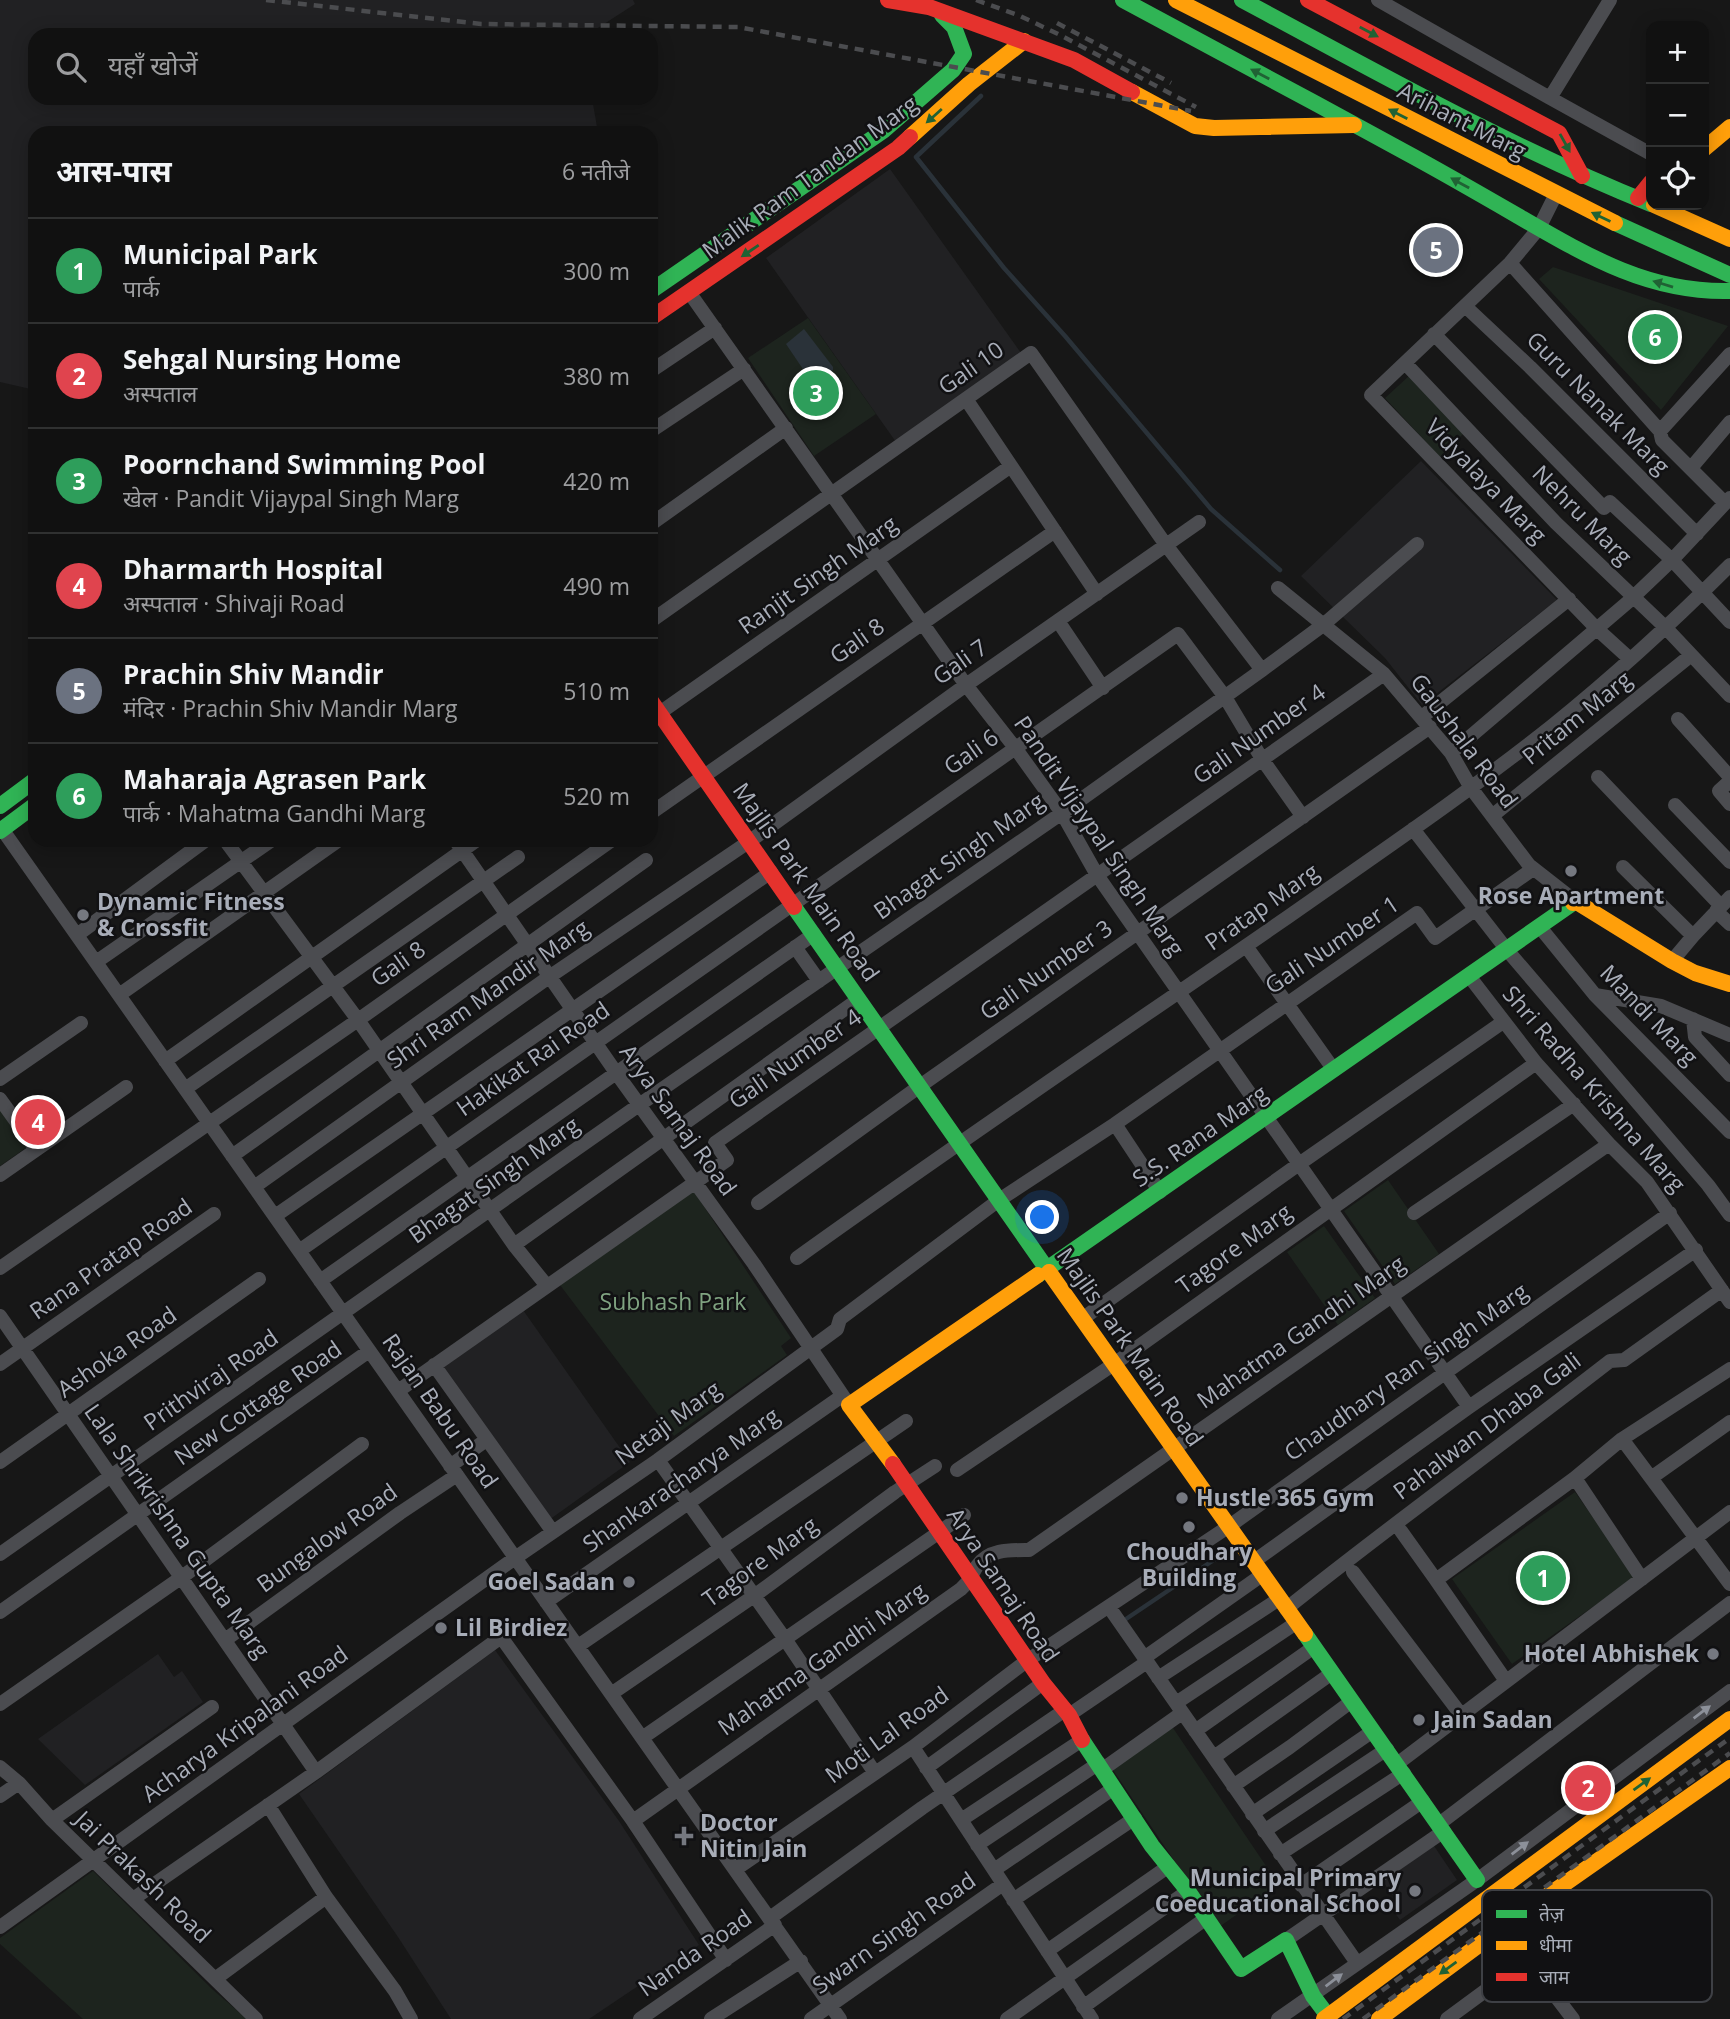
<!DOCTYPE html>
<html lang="hi">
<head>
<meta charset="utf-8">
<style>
  :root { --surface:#111; --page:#1a1a1a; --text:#f1f3f6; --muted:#9c9d9f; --line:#303131; --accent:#1a73e8 }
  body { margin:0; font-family:"Open Sans","Noto Sans Devanagari",sans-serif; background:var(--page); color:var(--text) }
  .controls { position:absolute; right:21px; top:21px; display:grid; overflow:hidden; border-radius:14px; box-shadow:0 4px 18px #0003 }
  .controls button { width:63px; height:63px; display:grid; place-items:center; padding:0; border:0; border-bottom:2px solid var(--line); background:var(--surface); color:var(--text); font:35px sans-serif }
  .you { position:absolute; left:1043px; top:1218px; width:24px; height:24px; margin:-18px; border:5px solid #fff; border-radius:50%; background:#1a73e8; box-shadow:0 0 0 10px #1a73e833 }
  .badge { display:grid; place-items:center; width:46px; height:46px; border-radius:50%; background:var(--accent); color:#fff; font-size:23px; font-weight:700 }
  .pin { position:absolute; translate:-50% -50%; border:4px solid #fff; box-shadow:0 2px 7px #0006 }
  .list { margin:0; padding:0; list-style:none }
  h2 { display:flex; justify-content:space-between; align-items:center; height:91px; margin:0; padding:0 28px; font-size:30px }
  h2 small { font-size:23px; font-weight:400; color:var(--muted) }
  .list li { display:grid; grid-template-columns:46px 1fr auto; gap:21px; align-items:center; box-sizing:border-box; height:105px; padding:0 28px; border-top:2px solid var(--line) }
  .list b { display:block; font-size:26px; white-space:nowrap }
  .list p { margin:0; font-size:23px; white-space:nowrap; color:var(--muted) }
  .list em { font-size:23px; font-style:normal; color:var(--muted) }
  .icon { flex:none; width:38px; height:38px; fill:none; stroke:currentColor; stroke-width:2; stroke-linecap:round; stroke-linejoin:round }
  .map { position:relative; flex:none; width:1730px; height:2019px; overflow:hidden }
  .search { position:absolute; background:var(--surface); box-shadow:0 4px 18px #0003; left:28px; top:28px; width:630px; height:77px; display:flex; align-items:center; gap:18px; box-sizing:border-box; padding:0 24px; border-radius:21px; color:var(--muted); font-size:26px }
  .panel { position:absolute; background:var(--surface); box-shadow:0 4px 18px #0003; left:28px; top:126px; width:630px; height:721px; border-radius:21px }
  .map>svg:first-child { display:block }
  .built { fill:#212123 }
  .green { fill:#1d241e }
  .water { fill:#2a3239 }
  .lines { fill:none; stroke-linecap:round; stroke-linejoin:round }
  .stream { stroke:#2a3239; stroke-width:4.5 }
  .street { stroke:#4b4c50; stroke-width:14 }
  .fast { stroke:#30b455; stroke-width:16 }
  .slow { stroke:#ff9f0a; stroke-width:16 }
  .jam { stroke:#e5322d; stroke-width:16 }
  .rail { stroke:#4b4c4f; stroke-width:4.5; stroke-dasharray:9 7; stroke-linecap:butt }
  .oneway { fill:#206234 }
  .oneway2 { fill:#8c9099 }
  .poi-dot { fill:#757880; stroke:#111113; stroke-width:2.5 }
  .labels { text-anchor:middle; stroke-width:5; stroke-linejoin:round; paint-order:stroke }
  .street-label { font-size:23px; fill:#a8adb8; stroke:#111113 }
  .poi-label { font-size:23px; font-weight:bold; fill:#a8adb8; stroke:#111113; text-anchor:start }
  .park-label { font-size:23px; fill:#7fa381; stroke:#111113 }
  .key { fill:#111113; stroke:#3e4045; stroke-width:2 }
  .key-label { font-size:19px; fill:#a8adb8 }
</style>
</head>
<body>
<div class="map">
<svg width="1730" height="2019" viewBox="0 0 1730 2019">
  <rect width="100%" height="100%" fill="#171717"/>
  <path class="built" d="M0 0H633L635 4 587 35H35V98H592L598 133H35V390L0 382Z
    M890 169 1021 353 896 442 766 258Z
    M1421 461 1557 600 1422 705 1385 658 1301 576Z
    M523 1310 630 1462 549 1520 442 1368Z
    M495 1650 619 1821 699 1945 589 2019H451L398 1937 299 1794Z
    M158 1654 174 1677 182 1671 203 1702 85 1785 38 1739Z
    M1432 1843 1457 1880 1400 1920 1390 1906 1397 1901 1381 1879Z"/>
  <path class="green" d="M1553 267 1728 326 1661 410 1539 279Z
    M808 318 876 414 814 456 748 358Z
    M1410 375 1464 433 1440 457 1385 398Z
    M0 1108 27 1147 0 1166Z
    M1388 1180 1439 1254 1395 1284 1344 1211Z
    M693 1190 791 1338 781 1346 787 1355 674 1436 560 1285Z
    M1324 1226 1375 1298 1338 1325 1287 1252Z
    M1575 1492 1635 1577 1512 1664 1452 1579Z
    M1171 1725 1279 1885 1219 1927 1111 1767Z
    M93 1871 212 1989 247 2019H83L0 1944V1938Z"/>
  <path class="water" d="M804 329 833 367V370L817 381H811L786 344Z"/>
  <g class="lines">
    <path class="stream" d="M981 96 916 157 1004 268 1065 336 1211 509 1280 570
      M1123 1621 1233 1547"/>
    <path class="street" d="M1378 0 1550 98
      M1610 0 1550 98 1651 154
      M1556 194 1539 228 1510 263 1371 395 1597 629 1630 659
      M1510 263 1660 431 1662 440 1725 503
      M689 292 966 685 1016 749 1062 813 1097 875 1469 1407
      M1465 306 1530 367 1697 534
      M1434 334 1604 508 1610 502 1672 560 1730 622
      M1405 363 1556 523 1665 627 1730 696
      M651 371 715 328
      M966 399 1097 594
      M651 431 744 369
      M1660 431 1730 354
      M1691 468 1730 422
      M651 524 786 428
      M1278 588 1384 674 1451 753 1471 788 1529 865 1575 901
      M651 621 1031 353 1166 545 1262 670
      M1058 621 1103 688
      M1422 717 1569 599
      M651 719 1011 466
      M1678 719 1730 777
      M1451 753 1628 602 1672 560 1730 498
      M1598 777 1721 906
      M1730 781 1719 791 1730 804
      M1675 805 1730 862
      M651 813 1055 531
      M1492 816 1690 656
      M2 829 840 2019
      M1413 829 1507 950 1708 1185 1730 1215
      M225 840 358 1020 514 1245 547 1286
      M455 840 617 1074 754 1264 849 1405
      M1623 867 1693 936
      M1716 911 1730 924
      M1539 926 1595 995 1730 1132
      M77 935 206 840
      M1246 946 1334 1070
      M795 947 819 981
      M1672 961 1693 936 1730 897
      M96 962 272 840
      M1469 976 1536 1063 1609 1144 1647 1182 1730 1302
      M119 995 339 840
      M1595 995 1661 1006 1730 1035
      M1693 1019 1695 1037 1730 1075
      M165 1061 477 840
      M0 1079 81 1023
      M185 1089 518 857
      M0 1099 36 1149
      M1115 1124 1160 1192
      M232 1156 646 860
      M0 1175 126 1087
      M254 1187 549 977 750 841 966 685 1199 522
      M758 1203 920 1086 1430 727
      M1414 1213 1574 1104
      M275 1216 771 872
      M514 1245 859 999
      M299 1251 1178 634 1225 697 1262 759 1303 817
      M797 1258C957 1143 1120 1033 1282 921 1373 857 1465 795 1552 726 1614 676 1674 621 1730 565
      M0 1268 358 1020 612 840
      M320 1281 814 934
      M0 1316 316 1772
      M1082 1319 1299 1164 1503 1022
      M0 1364 214 1214
      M434 1365 553 1532
      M398 1391 727 1160 715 1143 1384 674
      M1622 1439 1730 1584
      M658 1460 785 1639 875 1773
      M0 1462 259 1279
      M450 1466 482 1443
      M957 1470 1114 1364 1536 1063
      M1575 1478 1642 1579
      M1651 1478 1730 1422
      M1401 1531 1436 1580
      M0 1554 639 1105 1062 813 1262 670 1323 625 1417 544
      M1253 1562 1469 1407 1696 1250
      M1353 1572 1462 1716
      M546 1602 842 1396
      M1109 1607 1357 1963
      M1286 1609C1392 1524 1502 1445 1610 1361L1624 1360 1722 1290
      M0 1612 369 1351
      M225 1640 400 1513 457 1475
      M578 1646 906 1421
      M1144 1658 1262 1575
      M1158 1678 1279 1599
      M1506 1681 1436 1580 1575 1478 1622 1439 1730 1369
      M611 1694 754 1596 895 1492 935 1466
      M1176 1703 1296 1623
      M0 1704 182 1577 362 1444
      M1069 1715 1147 1662
      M1195 1731 1314 1647
      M642 1738 964 1515
      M913 1747 1092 2019
      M1214 1757 1332 1673
      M1397 1764 1730 1512
      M0 1767 19 1783 52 1820 256 2019
      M926 1768 1043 1683
      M1103 1769 1182 1713
      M1233 1786 1290 1747 1352 1701
      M0 1796 19 1783
      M268 1805 326 1897 395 1991 411 2019
      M1252 1814 1373 1731
      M52 1820 212 1707
      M961 1820 1082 1740
      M633 1821 961 1589C972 1579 970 1577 977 1566 989 1549 1010 1550 1029 1550L1609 1144
      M1439 1824 1730 1603
      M1264 1831 1387 1749
      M977 1845 1099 1763
      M1280 1854 1404 1773
      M736 1869 913 1747 1028 1660 1228 1527 1670 1213
      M994 1870 1114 1788
      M1301 1885 1423 1801
      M133 1899 316 1772 501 1637 633 1821 726 1960
      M1013 1900 1135 1818
      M770 1918 922 1808 1065 1710
      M0 1927 515 1558 658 1460 837 1329 840 1319 999 1200 1115 1124 1417 913 1435 938 1533 869
      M1503 1927 1573 2019
      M1286 1940 1444 1831
      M1047 1951 1169 1866
      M215 1979 326 1897
      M1083 2007 1205 1919
      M640 2019 775 1925
      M711 2019 801 1961
      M811 2019 1003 1884
      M1007 2019 1188 1891
      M1278 2019 1477 1880 1730 1691
      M1447 2019 1504 1977 1531 1963"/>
    <path class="fast" d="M1123 0C1216 50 1310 100 1403 151 1442 172 1480 194 1518 216 1587 256 1649 293 1730 291
      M1242 0C1377 72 1509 147 1651 204
      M1615 223 1730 275
      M651 291 883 131 953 70 964 54 954 27 942 15
      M0 806 35 780
      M0 831 35 805
      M794 907 1049 1272
      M1038 1275 1573 903
      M1305 1634 1477 1880
      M1082 1740 1152 1846 1188 1891 1241 1969 1286 1940 1313 1996 1328 2016"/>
    <path class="slow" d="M1176 0 1615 223
      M1132 92 1195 126 1214 128 1354 125
      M910 137 969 84 1024 41
      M1704 149 1730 127
      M1654 205 1730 239
      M1573 903 1575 901 1672 961 1695 973 1730 984
      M1049 1272 1305 1634
      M893 1464 849 1405 1038 1275
      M1324 2019 1730 1719
      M1379 2019 1503 1927 1730 1768"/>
    <path class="jam" d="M888 0 929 7 1074 60 1132 92
      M1308 0 1559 133 1582 176
      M1638 198 1651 182
      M651 318 898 148 910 137
      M651 701 794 907
      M893 1464 1043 1683 1069 1715 1082 1740"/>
    <path class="rail" d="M266 0 481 24 738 27 1191 111
      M976 0 1018 15 1060 35 1196 107
      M1057 23 1171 83
      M1343 2019 1730 1738
      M1363 2019 1730 1753"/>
  </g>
  <defs><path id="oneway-solid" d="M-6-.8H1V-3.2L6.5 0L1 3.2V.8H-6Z" transform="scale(1.75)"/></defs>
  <g class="oneway">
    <use href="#oneway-solid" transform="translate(1369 32) rotate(28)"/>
    <use href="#oneway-solid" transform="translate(1260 74) rotate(-152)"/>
    <use href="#oneway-solid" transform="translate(1398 114) rotate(-153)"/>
    <use href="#oneway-solid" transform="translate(934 116) rotate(138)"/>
    <use href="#oneway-solid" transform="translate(1565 143) rotate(61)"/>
    <use href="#oneway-solid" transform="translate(1460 183) rotate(-151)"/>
    <use href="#oneway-solid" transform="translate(1601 217) rotate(-154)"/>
    <use href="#oneway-solid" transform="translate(750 251) rotate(146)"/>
    <use href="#oneway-solid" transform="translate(1663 284) rotate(-163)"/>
    <use href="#oneway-solid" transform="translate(1642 1784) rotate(-36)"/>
    <use href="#oneway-solid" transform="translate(1448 1968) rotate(144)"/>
  </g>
  <g class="oneway2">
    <use href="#oneway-solid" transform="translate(1702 1712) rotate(-37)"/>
    <use href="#oneway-solid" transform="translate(1520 1848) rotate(-37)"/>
    <use href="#oneway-solid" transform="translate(1334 1980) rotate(-37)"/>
  </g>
  <g class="poi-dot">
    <circle cx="1571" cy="871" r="7"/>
    <circle cx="83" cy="915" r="7"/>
    <circle cx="1182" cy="1498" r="7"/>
    <circle cx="1189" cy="1527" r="7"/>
    <circle cx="629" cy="1582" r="7"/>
    <circle cx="441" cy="1628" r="7"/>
    <circle cx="1713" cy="1654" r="7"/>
    <circle cx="1419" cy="1720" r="7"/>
    <path d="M680.5 1825.5h7v7h7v7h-7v7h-7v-7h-7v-7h7z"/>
    <circle cx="1415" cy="1891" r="7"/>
  </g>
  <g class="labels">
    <g class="street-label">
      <text transform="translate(1462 121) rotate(27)" y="8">Arihant Marg</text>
      <text transform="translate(810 177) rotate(-36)" y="8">Malik Ram Tandan Marg</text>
      <text transform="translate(971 368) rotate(-35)" y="8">Gali 10</text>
      <text transform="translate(1598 403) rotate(45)" y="8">Guru Nanak Marg</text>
      <text transform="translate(1486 481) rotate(46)" y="8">Vidyalaya Marg</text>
      <text transform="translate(1582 515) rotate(45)" y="8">Nehru Marg</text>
      <text transform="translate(818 575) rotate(-35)" y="8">Ranjit Singh Marg</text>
      <text transform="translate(857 641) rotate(-35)" y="8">Gali 8</text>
      <text transform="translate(960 662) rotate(-35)" y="8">Gali 7</text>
      <text transform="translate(1577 718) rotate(-39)" y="8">Pritam Marg</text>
      <text transform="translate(1259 734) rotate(-35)" y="8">Gali Number 4</text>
      <text transform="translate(1464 741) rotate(53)" y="8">Gaushala Road</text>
      <text transform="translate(971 752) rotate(-35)" y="8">Gali 6</text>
      <text transform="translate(1099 836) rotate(56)" y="8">Pandit Vijaypal Singh Marg</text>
      <text transform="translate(959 856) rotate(-35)" y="8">Bhagat Singh Marg</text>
      <text transform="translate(806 882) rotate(55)" y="8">Majlis Park Main Road</text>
      <text transform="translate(1262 907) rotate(-35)" y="8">Pratap Marg</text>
      <text transform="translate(1332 945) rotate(-34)" y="8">Gali Number 1</text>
      <text transform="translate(398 964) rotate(-35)" y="8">Gali 8</text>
      <text transform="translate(1046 970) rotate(-35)" y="8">Gali Number 3</text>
      <text transform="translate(488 994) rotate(-35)" y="8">Shri Ram Mandir Marg</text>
      <text transform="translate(1649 1015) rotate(46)" y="8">Mandi Marg</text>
      <text transform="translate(533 1059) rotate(-35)" y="8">Hakikat Rai Road</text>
      <text transform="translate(795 1059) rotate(-35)" y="8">Gali Number 4</text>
      <text transform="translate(1594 1089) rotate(49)" y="8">Shri Radha Krishna Marg</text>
      <text transform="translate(678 1120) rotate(54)" y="8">Arya Samaj Road</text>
      <text transform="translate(1200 1136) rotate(-35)" y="8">S.S. Rana Marg</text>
      <text transform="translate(494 1180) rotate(-35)" y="8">Bhagat Singh Marg</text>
      <text transform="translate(1234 1249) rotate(-36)" y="8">Tagore Marg</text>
      <text transform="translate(111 1259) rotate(-35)" y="8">Rana Pratap Road</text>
      <text transform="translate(1301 1332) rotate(-35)" y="8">Mahatma Gandhi Marg</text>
      <text transform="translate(1130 1347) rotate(55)" y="8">Majlis Park Main Road</text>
      <text transform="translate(117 1352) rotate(-35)" y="8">Ashoka Road</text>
      <text transform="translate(1406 1372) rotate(-35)" y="8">Chaudhary Ran Singh Marg</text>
      <text transform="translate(211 1380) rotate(-35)" y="8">Prithviraj Road</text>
      <text transform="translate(258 1403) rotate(-35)" y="8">New Cottage Road</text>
      <text transform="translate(440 1411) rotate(55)" y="8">Rajan Babu Road</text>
      <text transform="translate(668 1423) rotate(-36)" y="8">Netaji Marg</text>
      <text transform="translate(1487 1426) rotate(-37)" y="8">Pahalwan Dhaba Gali</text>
      <text transform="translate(681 1480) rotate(-35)" y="8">Shankaracharya Marg</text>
      <text transform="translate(177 1531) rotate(55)" y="8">Lala Shrikrishna Gupta Marg</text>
      <text transform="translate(327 1538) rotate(-36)" y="8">Bungalow Road</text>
      <text transform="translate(760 1562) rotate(-36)" y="8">Tagore Marg</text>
      <text transform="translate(1003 1585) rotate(56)" y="8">Arya Samaj Road</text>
      <text transform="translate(822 1659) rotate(-35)" y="8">Mahatma Gandhi Marg</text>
      <text transform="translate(245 1724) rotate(-36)" y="8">Acharya Kripalani Road</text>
      <text transform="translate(887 1735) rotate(-36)" y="8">Moti Lal Road</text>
      <text transform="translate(143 1877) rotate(44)" y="8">Jai Prakash Road</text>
      <text transform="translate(894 1933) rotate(-35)" y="8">Swarn Singh Road</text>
      <text transform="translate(695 1953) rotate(-35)" y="8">Nanda Road</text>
    </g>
    <g class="poi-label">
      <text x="1571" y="904" text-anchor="middle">Rose Apartment</text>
      <text x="97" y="910">Dynamic Fitness<tspan x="97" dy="26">&amp; Crossfit</tspan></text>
      <text x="1196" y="1506">Hustle 365 Gym</text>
      <text x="1189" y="1560" text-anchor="middle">Choudhary<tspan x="1189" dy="26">Building</tspan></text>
      <text x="615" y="1590" text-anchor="end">Goel Sadan</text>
      <text x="455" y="1636">Lil Birdiez</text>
      <text x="1699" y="1662" text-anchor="end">Hotel Abhishek</text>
      <text x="1433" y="1728">Jain Sadan</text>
      <text x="700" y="1831">Doctor<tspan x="700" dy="26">Nitin Jain</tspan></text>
      <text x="1401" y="1886" text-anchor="end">Municipal Primary<tspan x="1401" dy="26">Coeducational School</tspan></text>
    </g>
    <g class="park-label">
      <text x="673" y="1310">Subhash Park</text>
    </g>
  </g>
  <rect x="1482" y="1890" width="230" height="112" rx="10" class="key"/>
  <rect x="1496" y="1910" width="31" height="8" fill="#30b455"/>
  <rect x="1496" y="1941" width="31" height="9" fill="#ff9f0a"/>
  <rect x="1496" y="1973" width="31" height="8" fill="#e5322d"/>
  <g class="key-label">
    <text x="1539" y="1921">तेज़</text>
    <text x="1539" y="1952">धीमा</text>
    <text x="1539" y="1984">जाम</text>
  </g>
</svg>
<div class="controls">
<button>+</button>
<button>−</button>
<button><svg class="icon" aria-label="locate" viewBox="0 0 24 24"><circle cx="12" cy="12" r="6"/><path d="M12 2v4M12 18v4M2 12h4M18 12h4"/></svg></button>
</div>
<div class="you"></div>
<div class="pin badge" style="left:1543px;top:1578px;background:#2e9e5b">1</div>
<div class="pin badge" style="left:1588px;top:1788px;background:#e0444e">2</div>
<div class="pin badge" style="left:816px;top:393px;background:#2e9e5b">3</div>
<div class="pin badge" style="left:38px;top:1122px;background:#e0444e">4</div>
<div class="pin badge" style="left:1436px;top:250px;background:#6b7280">5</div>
<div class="pin badge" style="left:1655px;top:337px;background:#2e9e5b">6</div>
<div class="search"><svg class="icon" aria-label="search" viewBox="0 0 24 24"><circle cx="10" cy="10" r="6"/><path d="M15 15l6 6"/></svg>यहाँ खोजें</div>
<section class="panel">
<h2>आस-पास<small>6 नतीजे</small></h2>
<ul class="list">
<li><span class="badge" style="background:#2e9e5b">1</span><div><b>Municipal Park</b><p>पार्क</p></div><em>300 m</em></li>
<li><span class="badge" style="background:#e0444e">2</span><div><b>Sehgal Nursing Home</b><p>अस्पताल</p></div><em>380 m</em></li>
<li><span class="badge" style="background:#2e9e5b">3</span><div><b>Poornchand Swimming Pool</b><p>खेल · Pandit Vijaypal Singh Marg</p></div><em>420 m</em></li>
<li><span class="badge" style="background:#e0444e">4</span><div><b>Dharmarth Hospital</b><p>अस्पताल · Shivaji Road</p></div><em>490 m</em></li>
<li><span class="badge" style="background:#6b7280">5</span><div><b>Prachin Shiv Mandir</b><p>मंदिर · Prachin Shiv Mandir Marg</p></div><em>510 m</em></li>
<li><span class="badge" style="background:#2e9e5b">6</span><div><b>Maharaja Agrasen Park</b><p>पार्क · Mahatma Gandhi Marg</p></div><em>520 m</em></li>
</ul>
</section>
</div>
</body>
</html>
